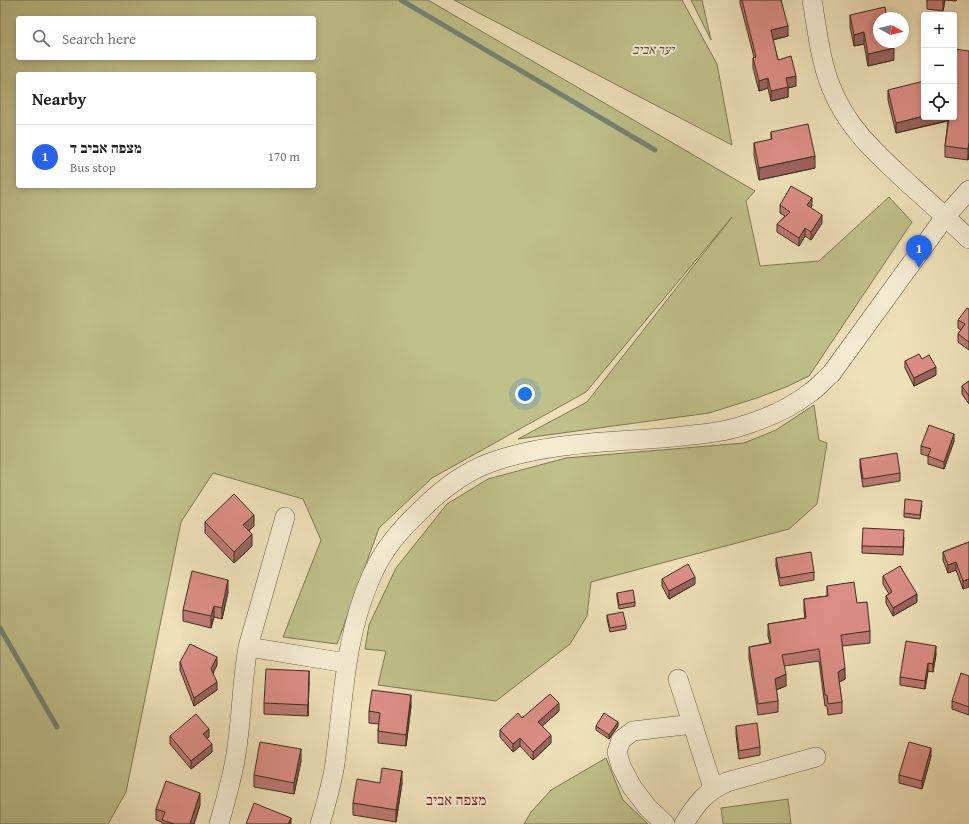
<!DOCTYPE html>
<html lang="en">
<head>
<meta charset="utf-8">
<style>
  :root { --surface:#fff; --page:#f2f2f2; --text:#222; --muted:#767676; --line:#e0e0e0; --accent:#2563eb }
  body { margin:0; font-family:"Gentium Book Plus","Frank Ruhl Libre",serif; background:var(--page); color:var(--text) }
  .controls { position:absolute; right:12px; top:12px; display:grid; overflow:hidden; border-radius:4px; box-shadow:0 2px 6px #0003 }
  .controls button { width:36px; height:36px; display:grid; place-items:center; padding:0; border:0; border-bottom:1px solid var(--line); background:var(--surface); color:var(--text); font:20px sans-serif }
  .compass { position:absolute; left:873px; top:12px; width:36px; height:36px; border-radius:50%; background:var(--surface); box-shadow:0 2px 6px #0003; rotate:98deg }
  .you { position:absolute; left:525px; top:394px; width:14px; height:14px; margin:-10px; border:3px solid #fff; border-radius:50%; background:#1a73e8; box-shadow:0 0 0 6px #1a73e833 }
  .badge { display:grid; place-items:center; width:26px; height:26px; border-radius:50%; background:var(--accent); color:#fff; font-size:13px; font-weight:700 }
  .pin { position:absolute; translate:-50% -33px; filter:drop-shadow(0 1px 2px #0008) }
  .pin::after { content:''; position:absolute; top:21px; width:14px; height:12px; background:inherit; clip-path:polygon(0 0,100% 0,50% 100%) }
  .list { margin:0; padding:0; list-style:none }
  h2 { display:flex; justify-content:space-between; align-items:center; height:52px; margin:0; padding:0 16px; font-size:17px }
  h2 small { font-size:13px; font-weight:400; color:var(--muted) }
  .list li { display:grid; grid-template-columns:26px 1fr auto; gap:12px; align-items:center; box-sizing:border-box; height:64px; padding:0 16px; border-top:1px solid var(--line) }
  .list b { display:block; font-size:15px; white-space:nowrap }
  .list p { margin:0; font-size:13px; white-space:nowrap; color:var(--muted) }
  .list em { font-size:13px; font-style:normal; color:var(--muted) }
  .icon { flex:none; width:22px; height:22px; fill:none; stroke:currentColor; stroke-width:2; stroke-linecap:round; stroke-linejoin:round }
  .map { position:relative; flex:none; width:969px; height:824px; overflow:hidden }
  .search { position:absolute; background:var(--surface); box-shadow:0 2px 6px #0003; left:16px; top:16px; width:300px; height:44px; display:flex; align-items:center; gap:10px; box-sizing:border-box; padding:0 14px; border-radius:4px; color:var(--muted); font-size:15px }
  .panel { position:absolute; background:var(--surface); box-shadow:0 2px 6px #0003; left:16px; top:72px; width:300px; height:116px; border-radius:4px }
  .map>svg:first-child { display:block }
  .green { fill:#c0c08a; stroke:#7e7854; fill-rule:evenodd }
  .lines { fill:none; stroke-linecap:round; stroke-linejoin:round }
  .stream { stroke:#748476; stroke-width:5 }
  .street-casing { stroke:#685b44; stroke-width:20 }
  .street { stroke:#f4ebd1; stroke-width:19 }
  .wall { fill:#bd7a73; stroke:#3c2f1d }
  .shaded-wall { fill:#9a635e; stroke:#3c2f1d }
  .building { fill:#dc8e86; stroke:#3c2f1d }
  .labels { text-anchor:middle; stroke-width:4; stroke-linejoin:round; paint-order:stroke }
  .park-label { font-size:13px; font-style:italic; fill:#564c33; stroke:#f4ebd1 }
  .quarter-label { font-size:15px; fill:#7a1f14; stroke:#f4ebd1 }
</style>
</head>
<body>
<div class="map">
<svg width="969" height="824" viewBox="0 0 969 824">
  <rect width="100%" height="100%" fill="#eee0b8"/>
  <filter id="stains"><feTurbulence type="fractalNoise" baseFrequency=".005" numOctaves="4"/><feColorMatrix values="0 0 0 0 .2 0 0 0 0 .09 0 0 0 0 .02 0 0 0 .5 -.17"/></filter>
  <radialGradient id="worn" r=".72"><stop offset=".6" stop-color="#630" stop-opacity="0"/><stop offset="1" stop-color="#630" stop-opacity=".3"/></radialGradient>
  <path class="green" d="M0 0H428L755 191 746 201 760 266 819 261 889 197 912 222 809 376 786 387 757 398 709 413 518 439 587 402 732 217 586 392 432 478 379 528 337 644 283 637 321 540 303 499 213 473 181 522 126 792 108 824H0ZM18 18H314V58H18ZM18 74H314V186H18Z
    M454 0H682L717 64 732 145Z
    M691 0H702L711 40Z
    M814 405 819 440 827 443 817 504 789 529 591 582 587 616 570 644 496 701 378 685 386 651 365 649 369 625 396 568 447 504 488 479 566 458 744 443 776 430Z
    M606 758 623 800 648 824H524L531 812 551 790Z
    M788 799 791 824H723L721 808Z"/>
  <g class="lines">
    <path class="stream" d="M401 0 655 150
      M0 628 57 727"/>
    <defs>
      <path id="street" d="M812 0C817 28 820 60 831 87 847 128 876 153 908 183 929 202 949 220 969 239
        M248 647 346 663
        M678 679 713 788
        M219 824C226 799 234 773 237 747 242 713 242 680 248 647L285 517
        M320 824C326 804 332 784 335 763 344 697 344 637 372 575 384 548 400 530 421 510 441 490 466 471 492 462 545 443 607 442 663 438 691 435 720 434 748 424 770 417 792 407 811 392 818 387 824 380 831 374L945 217 969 190
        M665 824 648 808 632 787 621 766 617 752 621 740 633 731 693 724
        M684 824C696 804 705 792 727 782L816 757"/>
    </defs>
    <use href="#street" class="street-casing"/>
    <use href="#street" class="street"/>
  </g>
  <path class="wall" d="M740 0H781L788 36 773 40 778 60 796 86 788 88V97L771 101 768 88 759 91 753 68V58L754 57 740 3Z
    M927 0H945L943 11 927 9Z
    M946 0H957L956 1Z
    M850 15 894 60 868 66 864 44 854 46 850 27Z
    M969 51V153L968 160 945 157V146L948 121 896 133 888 100V90L924 117Z
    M771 132 815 168 759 180 754 155V143L771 140Z
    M780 205 812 206 810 208 822 223 811 240 805 236 799 246 777 232V224L785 216 780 213Z
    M969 309V350L958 342V334L961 330 958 328V320Z
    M922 359 936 375 914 386 905 368V361Z
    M969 381V404L962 394V386Z
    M954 441 944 469 928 464V456L921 454V446Z
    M860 459 900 473V481L863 487 860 467Z
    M922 505 920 519 904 517V513Z
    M205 522 254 526 249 531 252 546 234 563 205 533Z
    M904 537 903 555 862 553V546Z
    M969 542 963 589 956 570 948 573 943 560V552Z
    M776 558 814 572V580L780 586 776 566Z
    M883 576 917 602 893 616 886 603V596L889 594 883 584Z
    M662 579 695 584 669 599 662 586Z
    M827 586 857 603 870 631V643L842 646 845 679 839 682 842 702V713L828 715 827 706H825L819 661 784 666 786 686 776 690 778 701V712L758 715 749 658V647L770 643 768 636V624L805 618 804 611V599L827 596Z
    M228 592 222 619 214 617 211 628 183 621V610Z
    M617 593 635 602V606L619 609 617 597Z
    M607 615 626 625V629L610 632 607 619Z
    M936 654 933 672 928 671 925 689 900 685V677Z
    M180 662 217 665 213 673 217 690 194 706 180 670Z
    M969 676V715L952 709V701Z
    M309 682 308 716 264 714V703Z
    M411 706 406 746 378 743V731L379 724 369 723V711Z
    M559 711 542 726 551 743 533 760 520 746 513 752 500 737V730L522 718Z
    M596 726H618L609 739 596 730Z
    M736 726 760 747V755L739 759 736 734Z
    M170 736 209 737 207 739 212 752 191 769 170 744Z
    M931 756 922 789 899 783V775Z
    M301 761 294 794 254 787V775Z
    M380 783H402L396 822 353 815V803Z
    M200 805 194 824H162V822L156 820V809Z"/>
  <path class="shaded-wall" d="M943 0H945L943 11Z
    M788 26V36L771 40V30Z
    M864 32V44L854 46V35Z
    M894 48V60L868 66V54Z
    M796 76V86L788 88V97L771 101V91L786 78Z
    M768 78V88L759 91V81Z
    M924 116V117H950V120L896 133V123Z
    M969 142V153L968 160V149Z
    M815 156V168L759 180V168Z
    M812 198V206L807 213V205Z
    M822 215V223L811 240V232Z
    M805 228V236L799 246V238Z
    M936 367V375L914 386V378Z
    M954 434V441L944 469V462Z
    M254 515V526L243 536V525Z
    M252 534V546L234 563V552Z
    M956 562V570L948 573V565Z
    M695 577V584L669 599V591Z
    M969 579V587L963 589V581Z
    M228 580V592L222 619V608Z
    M917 594V602L893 616V608Z
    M214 606V617L211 628V616Z
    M936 646V654L933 672V664Z
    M217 657V665L211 677V669Z
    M928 663V671L925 689V681Z
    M845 668V679L838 683V672Z
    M309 671V682L308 716V705Z
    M786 674V686L775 690V679Z
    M217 682V690L194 706V698Z
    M411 695V706L406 746V735Z
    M559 703V711L538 730V722Z
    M618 722V726L609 739V735Z
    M209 729V737L203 742V734Z
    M551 735V743L533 760V752Z
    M520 738V746L513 752V744Z
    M212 744V752L191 769V761Z
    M931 748V756L922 789V781Z
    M301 749V761L294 794V783Z
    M402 771V783L396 822V810Z
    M200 793V805L194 824H190Z
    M291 818V824H288Z"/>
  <path class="building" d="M742 0H781L788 26 771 30 778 60 791 56 796 76 786 78 788 87 771 91 768 78 759 81 753 58 756 57Z
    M885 7 887 18H879V42H892L894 48 868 54 864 32 854 35 850 15Z
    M954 49 969 51V142L968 149 945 146 949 117H954Z
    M924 81V116L896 123 888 90Z
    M808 124 815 156 759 168 754 143 772 139 771 132Z
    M791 186 812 198 807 205 822 215 811 232 805 228 799 238 777 224 790 212 780 205Z
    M967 308 969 309V342L958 334 965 324 958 320Z
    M919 354 922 359 929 355 936 367 914 378 905 361Z
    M969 381V396L962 386Z
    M929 425 954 434 944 462 928 456 931 449 921 446Z
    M897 453 900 473 863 479 860 459Z
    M234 494 254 515 243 525 252 534 234 552 205 522Z
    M905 499 922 501 920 515 904 513Z
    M863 528 904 530 903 547 862 546Z
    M969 542V579L963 581 956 562 948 565 943 552Z
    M811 552 814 572 780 578 776 558Z
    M688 564 695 577 669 591 662 579Z
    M900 566 917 594 893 608 886 596 892 592 883 576Z
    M192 571 228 580 222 608 214 606 211 616 183 610Z
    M854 582 857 603 867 602 870 631 841 635 845 668 838 672 842 702 828 704 827 695H825L819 649 782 655 786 674 775 679 778 701 758 704 749 647 771 643 768 624 806 618 804 599 828 596 827 586Z
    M633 590 635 602 619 605 617 593Z
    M623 612 626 625 610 628 607 615Z
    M906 641 936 646 933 664 928 663 925 681 900 677Z
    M190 644 217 657 211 669 217 682 194 698 180 662Z
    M266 669 309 671 308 705 264 703Z
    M961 673 969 676V707L952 701Z
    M372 690 411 695 406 735 378 731 380 713 369 711Z
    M550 694 559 703 538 722 551 735 533 752 520 738 513 744 500 730 518 713 522 718Z
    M604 713 618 722 609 735 596 726Z
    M196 714 209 729 203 734 212 744 191 761 170 736Z
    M757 723 760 747 739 751 736 726Z
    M260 742 301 749 294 783 254 775Z
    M909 742 931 748 922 781 899 775Z
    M382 768 402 771 396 810 353 803 357 779 380 783Z
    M166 781 200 793 190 824H174L162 820 165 812 156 809Z
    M254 803 291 818 288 824H246Z"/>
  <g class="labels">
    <g class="park-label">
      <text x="653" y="54">יער אביב</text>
    </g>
    <g class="quarter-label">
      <text x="456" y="805">מצפה אביב</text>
    </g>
  </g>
  <rect width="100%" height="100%" filter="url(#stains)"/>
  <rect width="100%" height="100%" fill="url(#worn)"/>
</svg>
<div class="controls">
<button>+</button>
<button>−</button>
<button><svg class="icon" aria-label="locate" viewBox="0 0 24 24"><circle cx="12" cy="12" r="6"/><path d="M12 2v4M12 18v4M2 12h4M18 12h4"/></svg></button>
</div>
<svg class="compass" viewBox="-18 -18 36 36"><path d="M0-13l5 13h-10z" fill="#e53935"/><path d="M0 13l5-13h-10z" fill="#767676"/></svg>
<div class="you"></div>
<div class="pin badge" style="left:919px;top:268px">1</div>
<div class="search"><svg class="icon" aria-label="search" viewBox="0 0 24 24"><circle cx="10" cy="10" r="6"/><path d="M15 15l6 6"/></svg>Search here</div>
<section class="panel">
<h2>Nearby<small></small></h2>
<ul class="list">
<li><span class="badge">1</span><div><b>מצפה אביב ד</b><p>Bus stop</p></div><em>170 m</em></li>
</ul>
</section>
</div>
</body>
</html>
